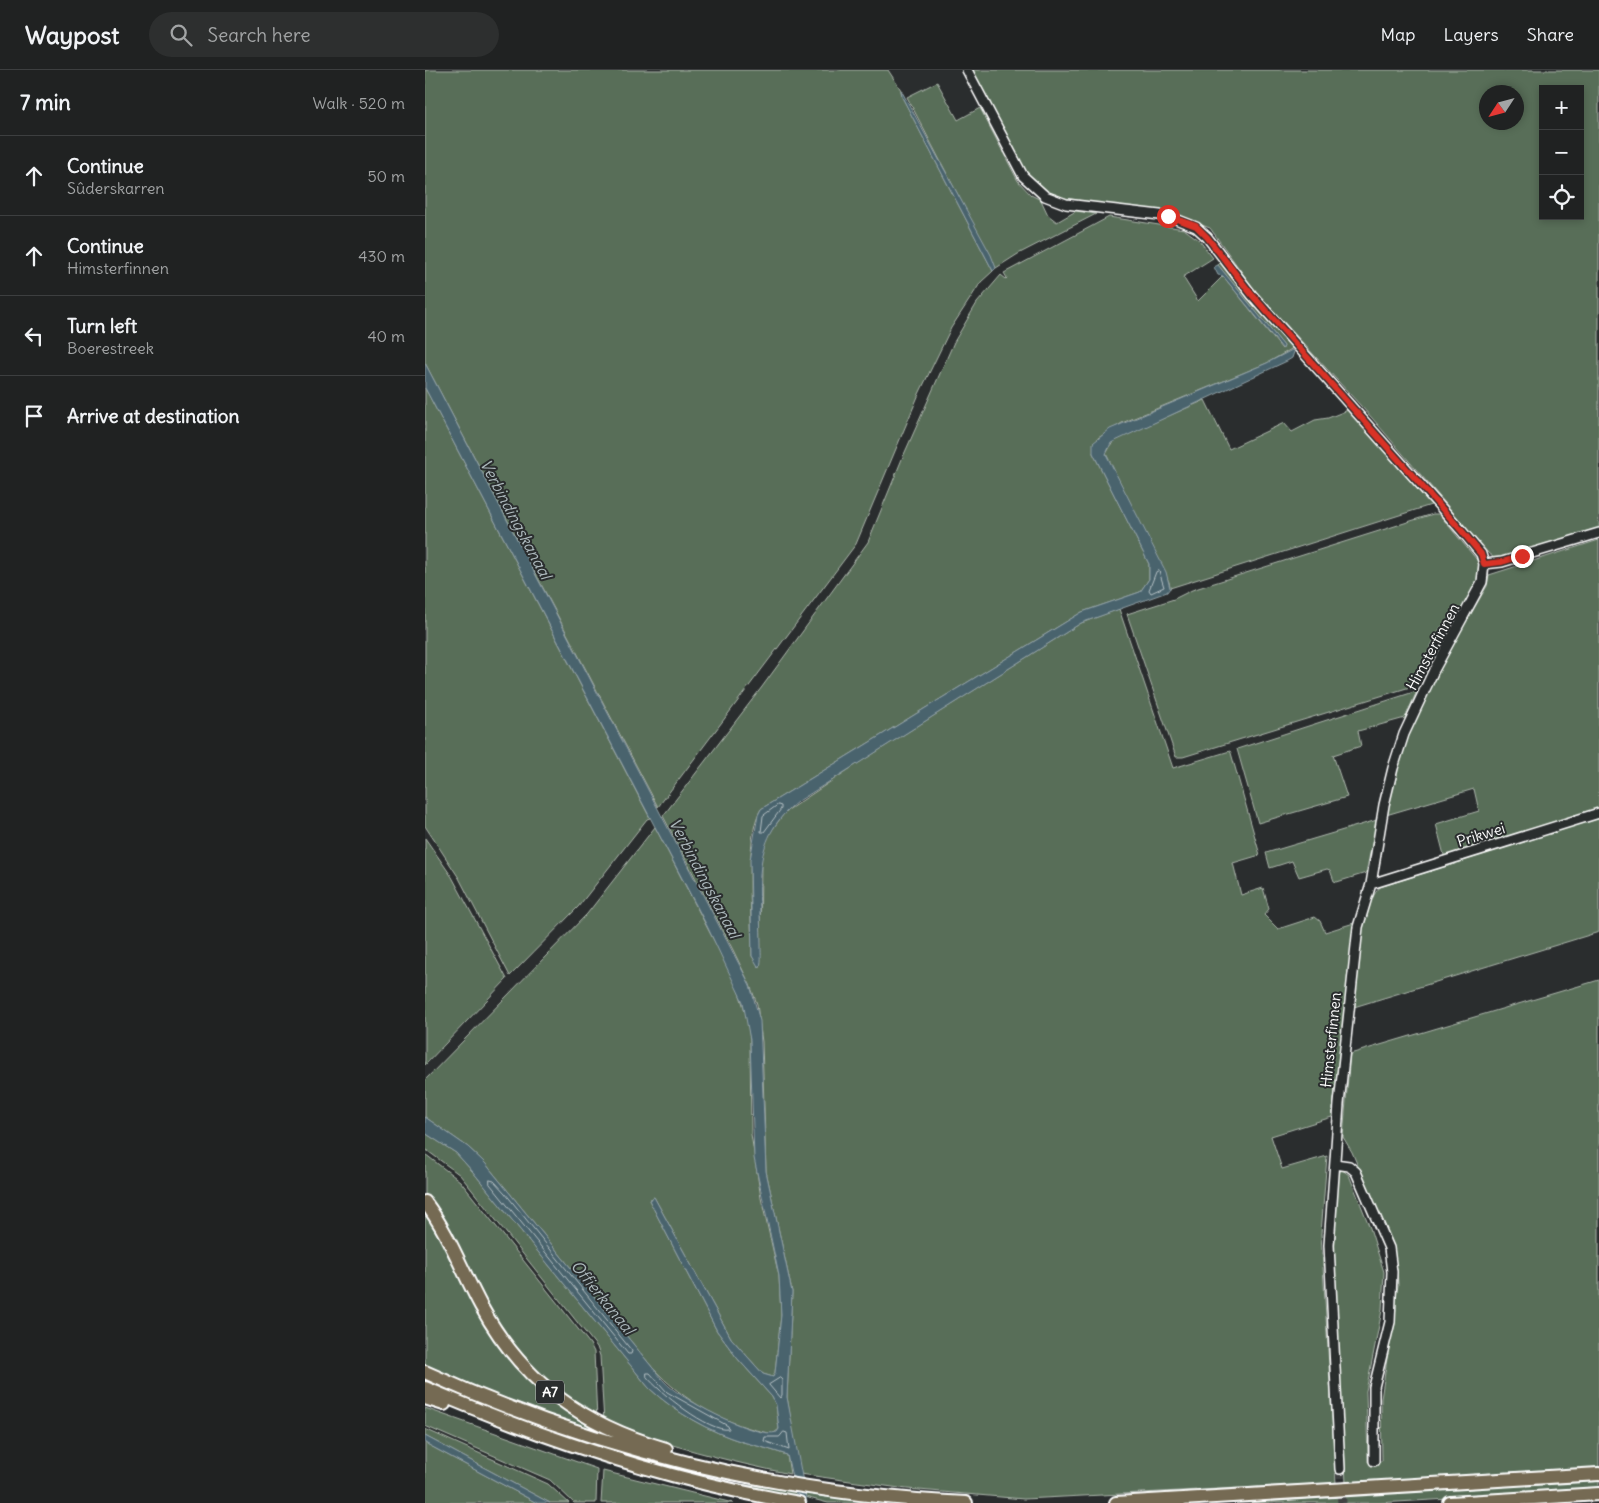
<!DOCTYPE html>
<html lang="en">
<head>
<meta charset="utf-8">
<style>
  :root { --surface:#202222; --page:#2d2f2f; --text:#f1f3f6; --muted:#a2a4a5; --line:#3d3f40 }
  body { margin:0; font-family:Delius,sans-serif; background:var(--page); color:var(--text) }
  .controls { position:absolute; right:15px; top:15px; display:grid; overflow:hidden; border-radius:0px; box-shadow:0 2px 8px #0003 }
  .controls button { width:45px; height:45px; display:grid; place-items:center; padding:0; border:0; border-bottom:1px solid var(--line); background:var(--surface); color:var(--text); font:25px sans-serif }
  .compass { position:absolute; left:1054px; top:15px; width:45px; height:45px; border-radius:50%; background:var(--surface); box-shadow:0 2px 8px #0003; rotate:234deg }
  .stop { position:absolute; width:15px; height:15px; margin:-11px; border:4px solid #d93025; border-radius:50%; background:#fff }
  .stop.end { background:#d93025; border-color:#fff; box-shadow:0 1px 5px #0008 }
  .list { margin:0; padding:0; list-style:none }
  h2 { display:flex; justify-content:space-between; align-items:center; height:65px; margin:0; padding:0 20px; font-size:21px }
  h2 small { font-size:16px; font-weight:400; color:var(--muted) }
  .list li { display:grid; grid-template-columns:32px 1fr auto; gap:15px; align-items:center; box-sizing:border-box; height:80px; padding:0 20px; border-top:1px solid var(--line) }
  .list b { display:block; font-size:19px; white-space:nowrap }
  .list p { margin:0; font-size:16px; white-space:nowrap; color:var(--muted) }
  .list em { font-size:16px; font-style:normal; color:var(--muted) }
  .icon { flex:none; width:28px; height:28px; fill:none; stroke:currentColor; stroke-width:2; stroke-linecap:round; stroke-linejoin:round }
  .map { position:relative; flex:none; width:1174px; height:1433px; overflow:hidden }
  header { display:flex; align-items:center; gap:30px; box-sizing:border-box; height:70px; padding:0 25px; background:var(--surface); border-bottom:1px solid var(--line) }
  header strong { font-size:24px }
  nav { display:flex; gap:28px; margin-inline-start:auto; font-size:18px }
  .search { width:350px; height:45px; background:var(--page); display:flex; align-items:center; gap:12px; box-sizing:border-box; padding:0 18px; border-radius:28px; color:var(--muted); font-size:19px }
  main { display:flex }
  aside { flex:1; background:var(--surface) }
  .map>svg:first-child { display:block }
  .green { fill:#596e59; stroke:#acb6ac; fill-rule:evenodd }
  .water { fill:#48636d; stroke:#91a1a7 }
  .lines { fill:none; stroke-linecap:round; stroke-linejoin:round }
  .shore { stroke:#b6c1c5; stroke-width:1 }
  .minor-tunnel { stroke:#3f4243; stroke-width:9; stroke-dasharray:9 4.5; stroke-linecap:butt }
  .minor-casing { stroke:#fff; stroke-width:12 }
  .highway-casing { stroke:#fff; stroke-width:16 }
  .minor { stroke:#2a2d2e; stroke-width:9 }
  .highway { stroke:#746b52; stroke-width:12 }
  .route { stroke:#d93025; stroke-width:6 }
  .labels { text-anchor:middle; stroke-width:4; stroke-linejoin:round; paint-order:stroke }
  .shield { fill:#2a2d2e; stroke:#bfc0c0; stroke-width:1 }
  .shield-label { font-size:14px; font-weight:bold; fill:#fff }
  .street-label { font-size:15px; fill:#fff; stroke:#2a2d2e }
  .water-label { font-size:16px; font-style:italic; fill:#adb9bd; stroke:#2a2d2e }
</style>
</head>
<body>
<header>
<strong>Waypost</strong>
<div class="search"><svg class="icon" aria-label="search" viewBox="0 0 24 24"><circle cx="10" cy="10" r="6"/><path d="M15 15l6 6"/></svg>Search here</div>
<nav><a>Map</a><a>Layers</a><a>Share</a></nav>
</header>
<main>
<aside>
<h2>7 min<small>Walk · 520 m</small></h2>
<ul class="list">
<li><svg class="icon" aria-label="ahead" viewBox="0 0 24 24"><path d="M12 20V5M6 11l6-6 6 6"/></svg><div><b>Continue</b><p>Sûderskarren</p></div><em>50 m</em></li>
<li><svg class="icon" aria-label="ahead" viewBox="0 0 24 24"><path d="M12 20V5M6 11l6-6 6 6"/></svg><div><b>Continue</b><p>Himsterfinnen</p></div><em>430 m</em></li>
<li><svg class="icon" aria-label="left" viewBox="0 0 24 24"><path d="M17 20v-9H6M10 6l-5 5 5 5"/></svg><div><b>Turn left</b><p>Boerestreek</p></div><em>40 m</em></li>
<li><svg class="icon" aria-label="arrive" viewBox="0 0 24 24"><path d="M6 21V4h12l-3 4 3 4H6"/></svg><div><b>Arrive at destination</b></div></li>
</ul>
</aside>
<div class="map">
<svg width="1174" height="1433" viewBox="0 0 1174 1433">
  <rect width="100%" height="100%" fill="#2a2d2e"/>
  <filter id="ink" filterUnits="userSpaceOnUse"><feTurbulence type="fractalNoise" baseFrequency=".02" numOctaves="2"/><feDisplacementMap in="SourceGraphic" scale="10" xChannelSelector="R" yChannelSelector="G"/><feConvolveMatrix kernelMatrix="1 2 1 2 8 2 1 2 1" color-interpolation-filters="sRGB"/></filter>
  <g filter="url(#ink)">
    <path class="green" d="M0 0H463L476 20 477 27 568 201 556 212 526 258 494 324 431 474 233 737 0 293Z
      M546 0H1174V459L1084 487 1069 488 1063 483 947 348 831 222 785 158 749 145 633 127 615 118 598 101ZM1118 19H1155V146H1118ZM1062 22H1092V52H1062Z
      M512 12 533 50 555 38 593 111 606 125 616 130 623 145 632 152 651 141 671 144 593 184 571 198 482 27Z
      M684 147 759 159 774 170 788 188 758 207 773 231 798 206 857 279 859 276 793 195 796 191 870 277 842 293 697 353 673 368 668 383 724 494V509L715 522 657 542 336 739C319 765 327 852 327 886L335 898 336 785 342 767 360 742 432 694 656 553 694 539 748 698 805 681 806 683 835 785 808 793 816 825 838 818 844 839 839 845 853 859 890 847 895 851 900 862 929 853 907 1047 846 1066 857 1099 902 1086 896 1164 911 1413 599 1429 482 1419 375 1404 362 1327 367 1222 341 1101 337 972 332 934 325 915 308 880 238 746 337 617 443 472 477 389 529 272 552 233 576 205 581 209 582 208 579 203Z
      M0 318 225 748 222 749 153 837 85 906 34 808 0 756Z
      M780 330 804 379 859 353 867 362 890 350 903 348 923 340 1006 435 745 518 744 512 681 384 689 370Z
      M1008 444H1014L1052 490C1064 510 1039 536 1029 553L1016 557 985 617 758 687H751L702 544 749 529 767 520Z
      M1174 470V740L1020 789 1011 754 1054 741 1049 719 961 745C969 701 984 659 1003 619 1021 583 1043 550 1062 516L1064 505Z
      M992 621 980 648 933 661 936 676 908 685 922 727 833 753 812 679Z
      M1174 748V862L929 937C933 902 930 844 955 817Z
      M952 750 941 803 912 812 909 811 905 800 902 799 874 807 867 791 845 798 841 783Z
      M230 757 311 913 322 947 325 970 326 1064 336 1128 354 1206 356 1245 350 1303 348 1307 338 1304 306 1268 229 1127 224 1130 292 1261 312 1288 347 1327 351 1335 354 1359 348 1364C301 1355 259 1332 227 1297L60 1093 43 1077 0 1047V1010L162 844Z
      M0 768 27 807 82 909 0 995Z
      M1174 910V1397L921 1413 909 1196 912 1110 916 1099 924 1105 945 1158 959 1202 957 1240 941 1321 943 1392 957 1391 956 1329 973 1215 972 1199 964 1170 927 1082 918 1067 925 984Z
      M0 1063 31 1083 48 1102 224 1318C251 1343 283 1361 318 1372 333 1376 347 1380 362 1385L365 1404C302 1391 240 1375 179 1352L175 1286 172 1277 43 1115 35 1105 0 1079Z
      M0 1084 35 1111 165 1274 169 1282 172 1349 146 1334 93 1288 0 1127Z
      M0 1138 82 1285 207 1373 92 1334 0 1295Z
      M0 1338 172 1399 171 1433H149L125 1410 0 1356Z
      M0 1359 123 1414 144 1433H125L0 1366Z
      M0 1373 112 1433H0Z
      M178 1401 308 1433H176Z
      M1174 1408V1420L1166 1421 954 1433H781Z
      M307 1413 371 1421 373 1430 312 1415Z
      M378 1422 463 1433H403L380 1427Z"/>
    <path class="water" d="M476 20 566 185 571 198 568 201 477 27Z
      M793 195 859 276 858 279 798 206 793 205 789 197Z
      M867 280 869 282 867 288 862 291 686 373 681 384 741 502 745 518 742 522 656 553 372 732C323 771 336 821 336 877 336 883 337 895 334 898L327 886 325 790 333 745 336 739 657 542 715 522 724 509V494L668 383V373L685 359 842 293Z
      M0 293 325 915 335 951 341 1101 367 1222 362 1327 382 1433H373L362 1385C347 1380 333 1376 318 1372 283 1361 251 1343 224 1318L48 1102 31 1083 0 1063V1047L43 1077 60 1093 227 1297C234 1305 240 1314 249 1320 266 1333 331 1369 352 1362L354 1359 351 1335 347 1327 312 1288 292 1261 224 1130 229 1127 306 1268 338 1304 348 1307 350 1303 356 1245 354 1206 329 1088 325 970 318 932 282 856 0 318Z
      M0 1366 125 1433H112L0 1373Z"/>
    <g class="lines">
      <path class="shore" d="M734 501 739 517 726 523 724 520 731 502Z
        M353 735 356 736V739L339 762H336L338 746Z
        M65 1110 69 1111 80 1123 207 1281 206 1284H203L65 1114Z
        M222 1303H225L242 1322 303 1356 304 1359C285 1363 233 1321 222 1307Z
        M355 1308 357 1310V1325L355 1328 344 1315Z
        M359 1362 362 1363 364 1380 339 1371 340 1367H354Z"/>
      <path class="minor-tunnel" d="M915 1399 917 1433"/>
      <defs>
        <path id="minor" d="M542 0 598 106 620 126 641 134 743 146 771 157 782 167 827 225 1036 460 1056 484 1059 494 1057 512 1009 600 979 664 968 698 959 735 946 814 933 857 914 1034 904 1175 915 1399
          M1059 494 1077 492 1174 463
          M946 814 1174 743
          M910 1094 924 1096 931 1102 964 1178 967 1202 965 1252 949 1317V1391"/>
        <path id="highway" d="M0 1132C24 1164 37 1201 56 1236 98 1313 158 1355 241 1379
          M0 1302C170 1380 355 1424 541 1433
          M0 1318C121 1370 244 1411 374 1433
          M0 1328 19 1334
          M691 1433 1174 1404
          M1025 1433 1174 1424"/>
      </defs>
      <use href="#minor" class="minor-casing"/>
      <use href="#highway" class="highway-casing"/>
      <use href="#minor" class="minor"/>
      <use href="#highway" class="highway"/>
    </g>
  </g>
  <g class="lines" filter="url(#ink)">
    <path class="route" d="M743 146 771 156 782 167 827 225 1036 460 1056 484 1059 494 1077 492 1097 486"/>
  </g>
  <g class="labels">
    <rect class="shield" x="111" y="1310.5" width="28" height="23" rx="4"/>
    <g class="shield-label">
      <text x="125" y="1327">A7</text>
    </g>
    <g class="street-label">
      <text transform="translate(1008 577) rotate(-62)" y="5">Himsterfinnen</text>
      <text transform="translate(1056 765) rotate(-17)" y="5">Prikwei</text>
      <text transform="translate(906 970) rotate(-84)" y="5">Himsterfinnen</text>
    </g>
    <g class="water-label">
      <text transform="translate(91 449) rotate(62)" y="6">Verbindingskanaal</text>
      <text transform="translate(280 808) rotate(62)" y="6">Verbindingskanaal</text>
      <text transform="translate(178 1227) rotate(51)" y="6">Offierkanaal</text>
    </g>
  </g>
</svg>
<div class="controls">
<button>+</button>
<button>−</button>
<button><svg class="icon" aria-label="locate" viewBox="0 0 24 24"><circle cx="12" cy="12" r="6"/><path d="M12 2v4M12 18v4M2 12h4M18 12h4"/></svg></button>
</div>
<svg class="compass" viewBox="-18 -18 36 36"><path d="M0-13l5 13h-10z" fill="#e53935"/><path d="M0 13l5-13h-10z" fill="#a2a4a5"/></svg>
<div class="stop" style="left:743px;top:146px"></div>
<div class="stop end" style="left:1097px;top:486px"></div>
</div>
</main>
</body>
</html>
